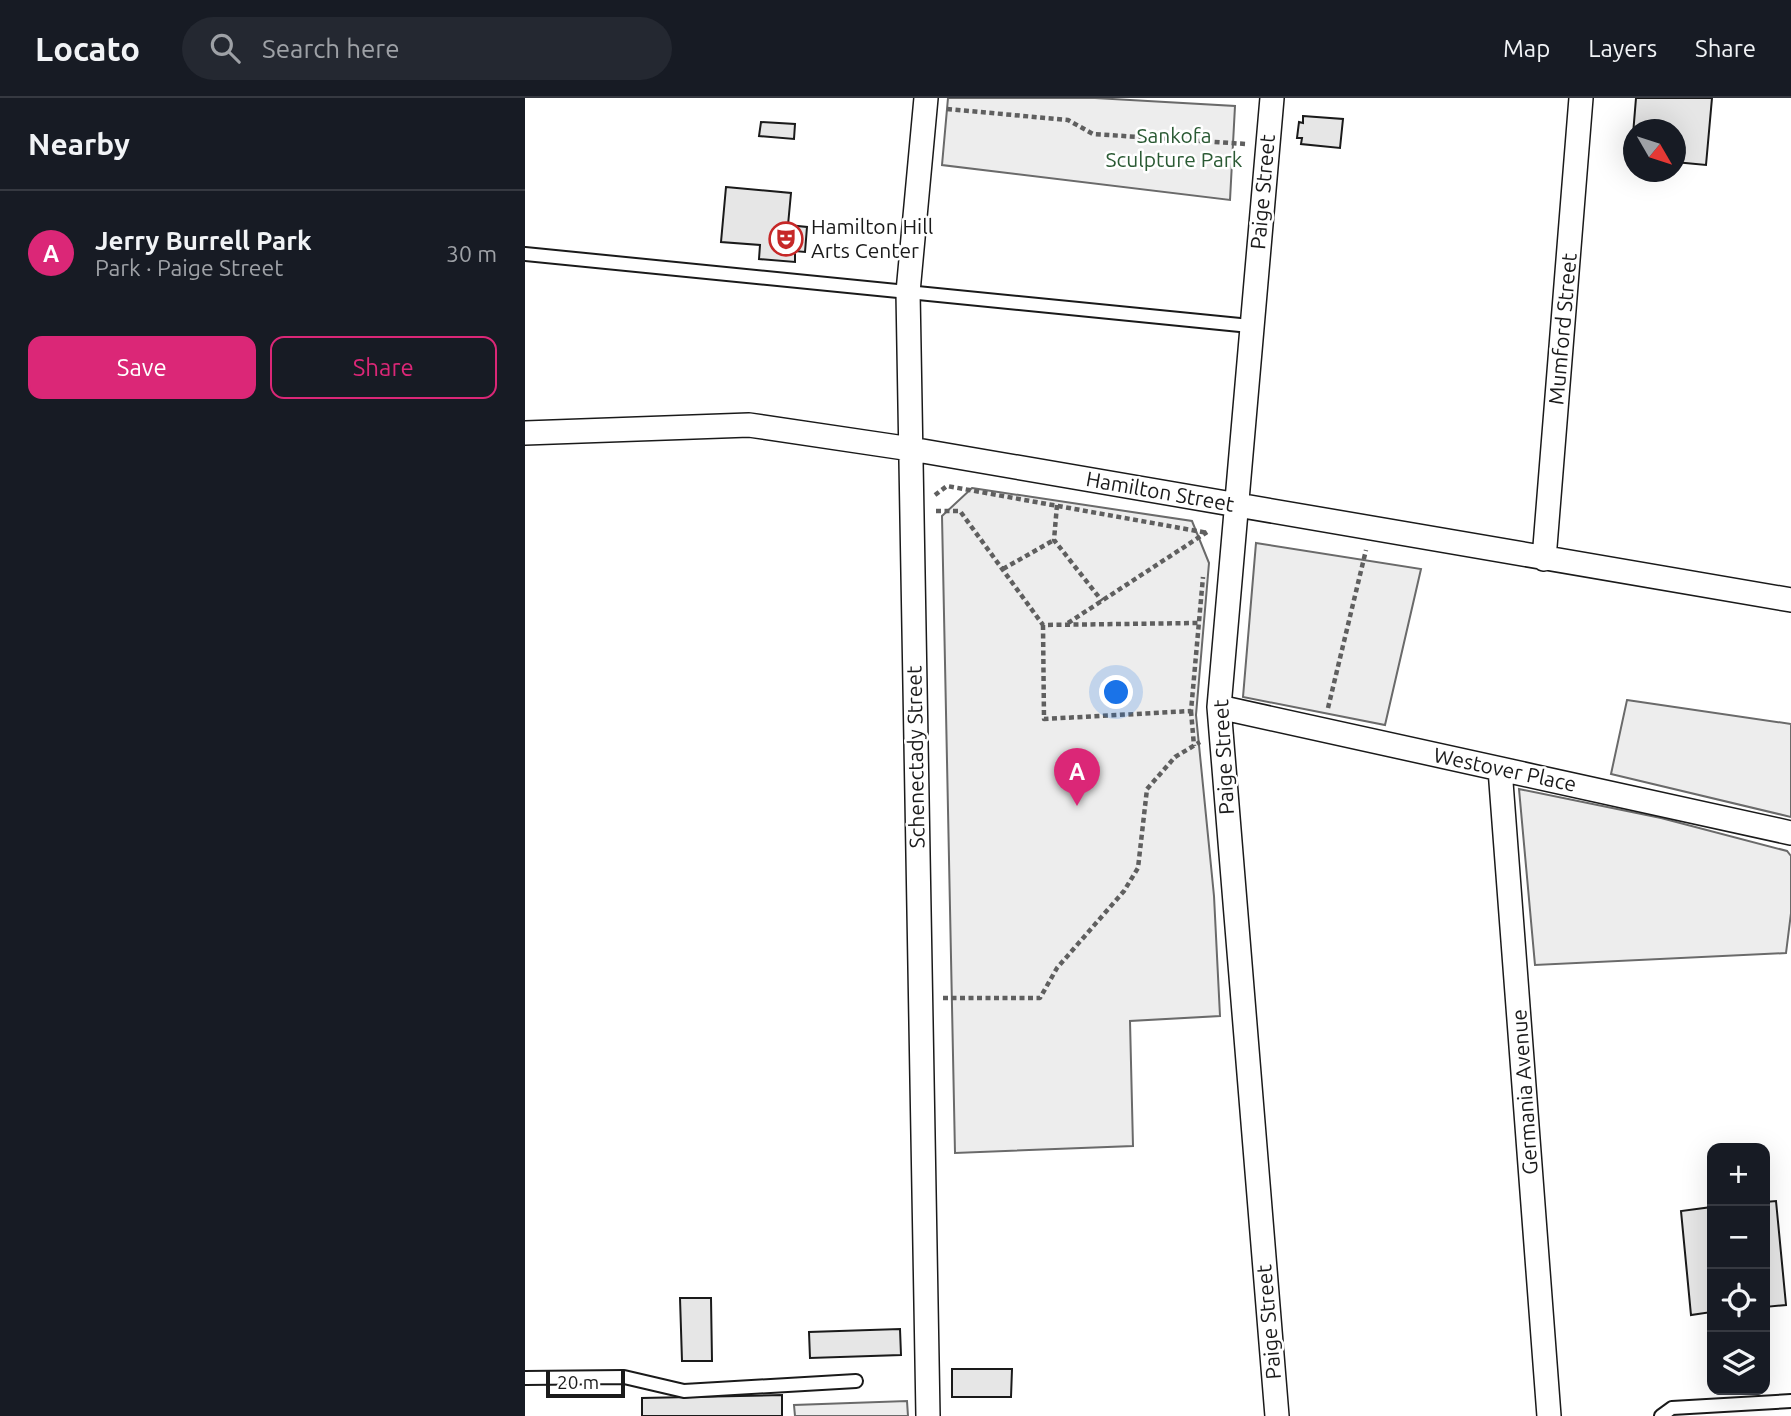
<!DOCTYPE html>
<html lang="en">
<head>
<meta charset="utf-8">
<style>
  :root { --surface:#171b24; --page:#242831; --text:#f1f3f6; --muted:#9ea1a6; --line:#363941; --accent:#db2777 }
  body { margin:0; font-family:Ubuntu,sans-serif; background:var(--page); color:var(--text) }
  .controls { position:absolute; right:21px; bottom:21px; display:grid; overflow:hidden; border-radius:14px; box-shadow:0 7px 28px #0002 }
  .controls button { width:63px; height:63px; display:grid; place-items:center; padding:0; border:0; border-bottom:2px solid var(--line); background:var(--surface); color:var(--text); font:35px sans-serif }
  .compass { position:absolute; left:1098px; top:21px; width:63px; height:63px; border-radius:50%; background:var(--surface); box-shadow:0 7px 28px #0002; rotate:129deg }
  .scale { position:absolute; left:21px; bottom:18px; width:79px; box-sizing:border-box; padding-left:7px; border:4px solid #1a1a1a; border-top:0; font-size:19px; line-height:24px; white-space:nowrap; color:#1a1a1a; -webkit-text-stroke:5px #fff; paint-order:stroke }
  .you { position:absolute; left:592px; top:595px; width:24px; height:24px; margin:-18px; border:5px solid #fff; border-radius:50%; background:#1a73e8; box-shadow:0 0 0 10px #1a73e833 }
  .badge { display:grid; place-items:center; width:46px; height:46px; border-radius:50%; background:var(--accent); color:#fff; font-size:23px; font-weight:700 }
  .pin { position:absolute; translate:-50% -58px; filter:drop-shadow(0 2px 4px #0008) }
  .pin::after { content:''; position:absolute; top:37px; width:24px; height:21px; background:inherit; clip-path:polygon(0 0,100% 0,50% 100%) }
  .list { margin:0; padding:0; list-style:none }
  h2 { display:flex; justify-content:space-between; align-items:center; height:91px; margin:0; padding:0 28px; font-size:30px }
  h2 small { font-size:23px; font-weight:400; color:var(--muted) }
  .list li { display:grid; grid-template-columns:46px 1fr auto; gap:21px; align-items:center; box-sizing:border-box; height:126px; padding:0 28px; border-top:2px solid var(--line) }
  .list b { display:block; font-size:26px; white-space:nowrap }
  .list p { margin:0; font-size:23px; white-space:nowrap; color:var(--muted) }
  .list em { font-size:23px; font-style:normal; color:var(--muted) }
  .actions { display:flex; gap:14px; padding:21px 28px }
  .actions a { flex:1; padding:16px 0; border:2px solid var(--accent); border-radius:14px; text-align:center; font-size:24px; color:var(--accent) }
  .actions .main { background:var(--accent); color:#fff }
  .icon { flex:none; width:38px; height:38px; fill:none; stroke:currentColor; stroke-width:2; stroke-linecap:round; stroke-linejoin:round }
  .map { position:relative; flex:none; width:1266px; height:1318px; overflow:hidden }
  header { display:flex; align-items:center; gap:42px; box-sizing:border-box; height:98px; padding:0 35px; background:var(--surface); border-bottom:2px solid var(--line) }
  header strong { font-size:33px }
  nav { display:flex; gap:38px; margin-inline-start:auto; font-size:24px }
  .search { width:490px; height:63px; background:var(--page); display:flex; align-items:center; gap:18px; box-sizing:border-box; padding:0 24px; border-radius:38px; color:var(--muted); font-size:26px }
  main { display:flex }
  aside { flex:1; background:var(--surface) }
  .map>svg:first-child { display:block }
  .green { fill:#ededed; stroke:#6a6a6a; stroke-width:2 }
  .building { fill:#e6e6e6; stroke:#1a1a1a; stroke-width:2 }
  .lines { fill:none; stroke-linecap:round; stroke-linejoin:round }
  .service-casing { stroke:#1a1a1a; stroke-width:16 }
  .minor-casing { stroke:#1a1a1a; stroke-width:26 }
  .path { stroke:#5f5f5f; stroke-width:4.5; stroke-dasharray:5 3.5; stroke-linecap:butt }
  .service { stroke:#fff; stroke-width:12 }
  .minor { stroke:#fff; stroke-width:23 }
  .labels { text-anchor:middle; stroke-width:5; stroke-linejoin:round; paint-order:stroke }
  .park-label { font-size:21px; fill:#2b5a34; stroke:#fff }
  .street-label { font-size:21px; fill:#1a1a1a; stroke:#fff }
  .poi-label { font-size:21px; fill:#1a1a1a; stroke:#fff; text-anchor:start }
</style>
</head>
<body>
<header>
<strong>Locato</strong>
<div class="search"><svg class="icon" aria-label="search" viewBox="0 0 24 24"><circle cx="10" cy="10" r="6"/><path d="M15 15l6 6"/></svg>Search here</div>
<nav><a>Map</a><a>Layers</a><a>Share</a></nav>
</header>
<main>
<aside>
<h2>Nearby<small></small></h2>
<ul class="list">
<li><span class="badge">A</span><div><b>Jerry Burrell Park</b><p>Park · Paige Street</p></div><em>30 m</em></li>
</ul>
<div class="actions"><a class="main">Save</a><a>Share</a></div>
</aside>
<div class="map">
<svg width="1266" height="1318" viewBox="0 0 1266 1318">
  <rect width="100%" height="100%" fill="#fff"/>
  <path class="green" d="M423 0H570L710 8 705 102 417 67Z
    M447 390 667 423 684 465 671 617 689 798 695 918 605 923 608 1048 430 1055 417 418Z
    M731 445 896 471 860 627 718 599Z
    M1102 602 1266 626V719L1086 676Z
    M994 691 1136 720 1262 753 1266 758V815L1261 855 1010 867Z
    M382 1303 383 1318H270L269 1307Z"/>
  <path class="building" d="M1111 0H1187L1181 67 1150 64V32H1108V61H1106Z
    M778 18 818 21 815 50 776 46 777 40H772L774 24 778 25Z
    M236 24 270 26 269 41 234 38Z
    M201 89 266 95 263 127 282 129 280 154 270 153V164L234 161 235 147 196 144Z
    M1251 1103 1261 1207 1240 1209V1104Z
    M1187 1109V1214L1166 1217 1156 1113Z
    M155 1200H186L187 1263H157Z
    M375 1231 376 1257 285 1260 284 1234Z
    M427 1271H487L486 1299H427Z
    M257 1297V1318H117V1300Z"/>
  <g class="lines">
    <defs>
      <path id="service" d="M0 156 725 228
        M0 1280 99 1279 159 1293 331 1283
        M1136 1318 1147 1310 1266 1303"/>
      <path id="minor" d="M401 0 383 194 403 1318
        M747 0 694 609 752 1318
        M0 335 224 327 386 351 1266 502
        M1019 461 1056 0
        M694 609 1266 735
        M975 671 1024 1318"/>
    </defs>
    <use href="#service" class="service-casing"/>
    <use href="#minor" class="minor-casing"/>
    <path class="path" d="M422 11 543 22 568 36 721 46
      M410 397 422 388 683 435
      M532 407 529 442 577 503
      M411 413H435L518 527 673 525
      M478 471 529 442
      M543 525 682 434
      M518 527 519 621 666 613 678 479
      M803 610 841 452
      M666 613 669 648
      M418 900H515L532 870 599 793 613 770 622 691 650 659 675 644"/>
    <use href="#service" class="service"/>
    <use href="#minor" class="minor"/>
  </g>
  <defs>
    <symbol id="theatre-ring" viewBox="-11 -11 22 22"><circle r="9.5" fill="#fff" stroke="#c62828" stroke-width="1.5"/><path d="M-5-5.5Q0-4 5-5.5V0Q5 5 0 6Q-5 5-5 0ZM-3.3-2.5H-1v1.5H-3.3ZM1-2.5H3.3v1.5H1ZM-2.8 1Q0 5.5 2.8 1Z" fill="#c62828"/></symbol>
  </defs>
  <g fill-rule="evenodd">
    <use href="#theatre-ring" x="242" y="122" width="38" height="38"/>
  </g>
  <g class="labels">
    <g class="park-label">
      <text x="649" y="45">Sankofa<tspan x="649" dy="24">Sculpture Park</tspan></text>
    </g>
    <g class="street-label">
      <text transform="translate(738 94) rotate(-85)" y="7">Paige Street</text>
      <text transform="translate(1038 231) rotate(-85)" y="7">Mumford Street</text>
      <text transform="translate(635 394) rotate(10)" y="7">Hamilton Street</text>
      <text transform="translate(391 659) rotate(-91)" y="7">Schenectady Street</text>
      <text transform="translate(699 659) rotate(-93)" y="7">Paige Street</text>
      <text transform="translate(980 672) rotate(12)" y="7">Westover Place</text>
      <text transform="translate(1000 994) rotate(-94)" y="7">Germania Avenue</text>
      <text transform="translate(744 1224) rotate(-95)" y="7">Paige Street</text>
    </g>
    <g class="poi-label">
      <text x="286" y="136">Hamilton Hill<tspan x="286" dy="24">Arts Center</tspan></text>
    </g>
  </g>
</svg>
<div class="controls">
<button>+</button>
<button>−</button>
<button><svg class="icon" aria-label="locate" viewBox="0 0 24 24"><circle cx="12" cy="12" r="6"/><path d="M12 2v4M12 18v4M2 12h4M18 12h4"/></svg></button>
<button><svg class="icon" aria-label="layers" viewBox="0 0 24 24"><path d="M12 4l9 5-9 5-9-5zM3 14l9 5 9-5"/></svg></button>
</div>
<svg class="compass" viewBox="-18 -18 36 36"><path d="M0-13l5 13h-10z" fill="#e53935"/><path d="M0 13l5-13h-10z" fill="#9ea1a6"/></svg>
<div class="scale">20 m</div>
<div class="you"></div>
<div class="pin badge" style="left:552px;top:708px">A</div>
</div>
</main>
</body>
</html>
